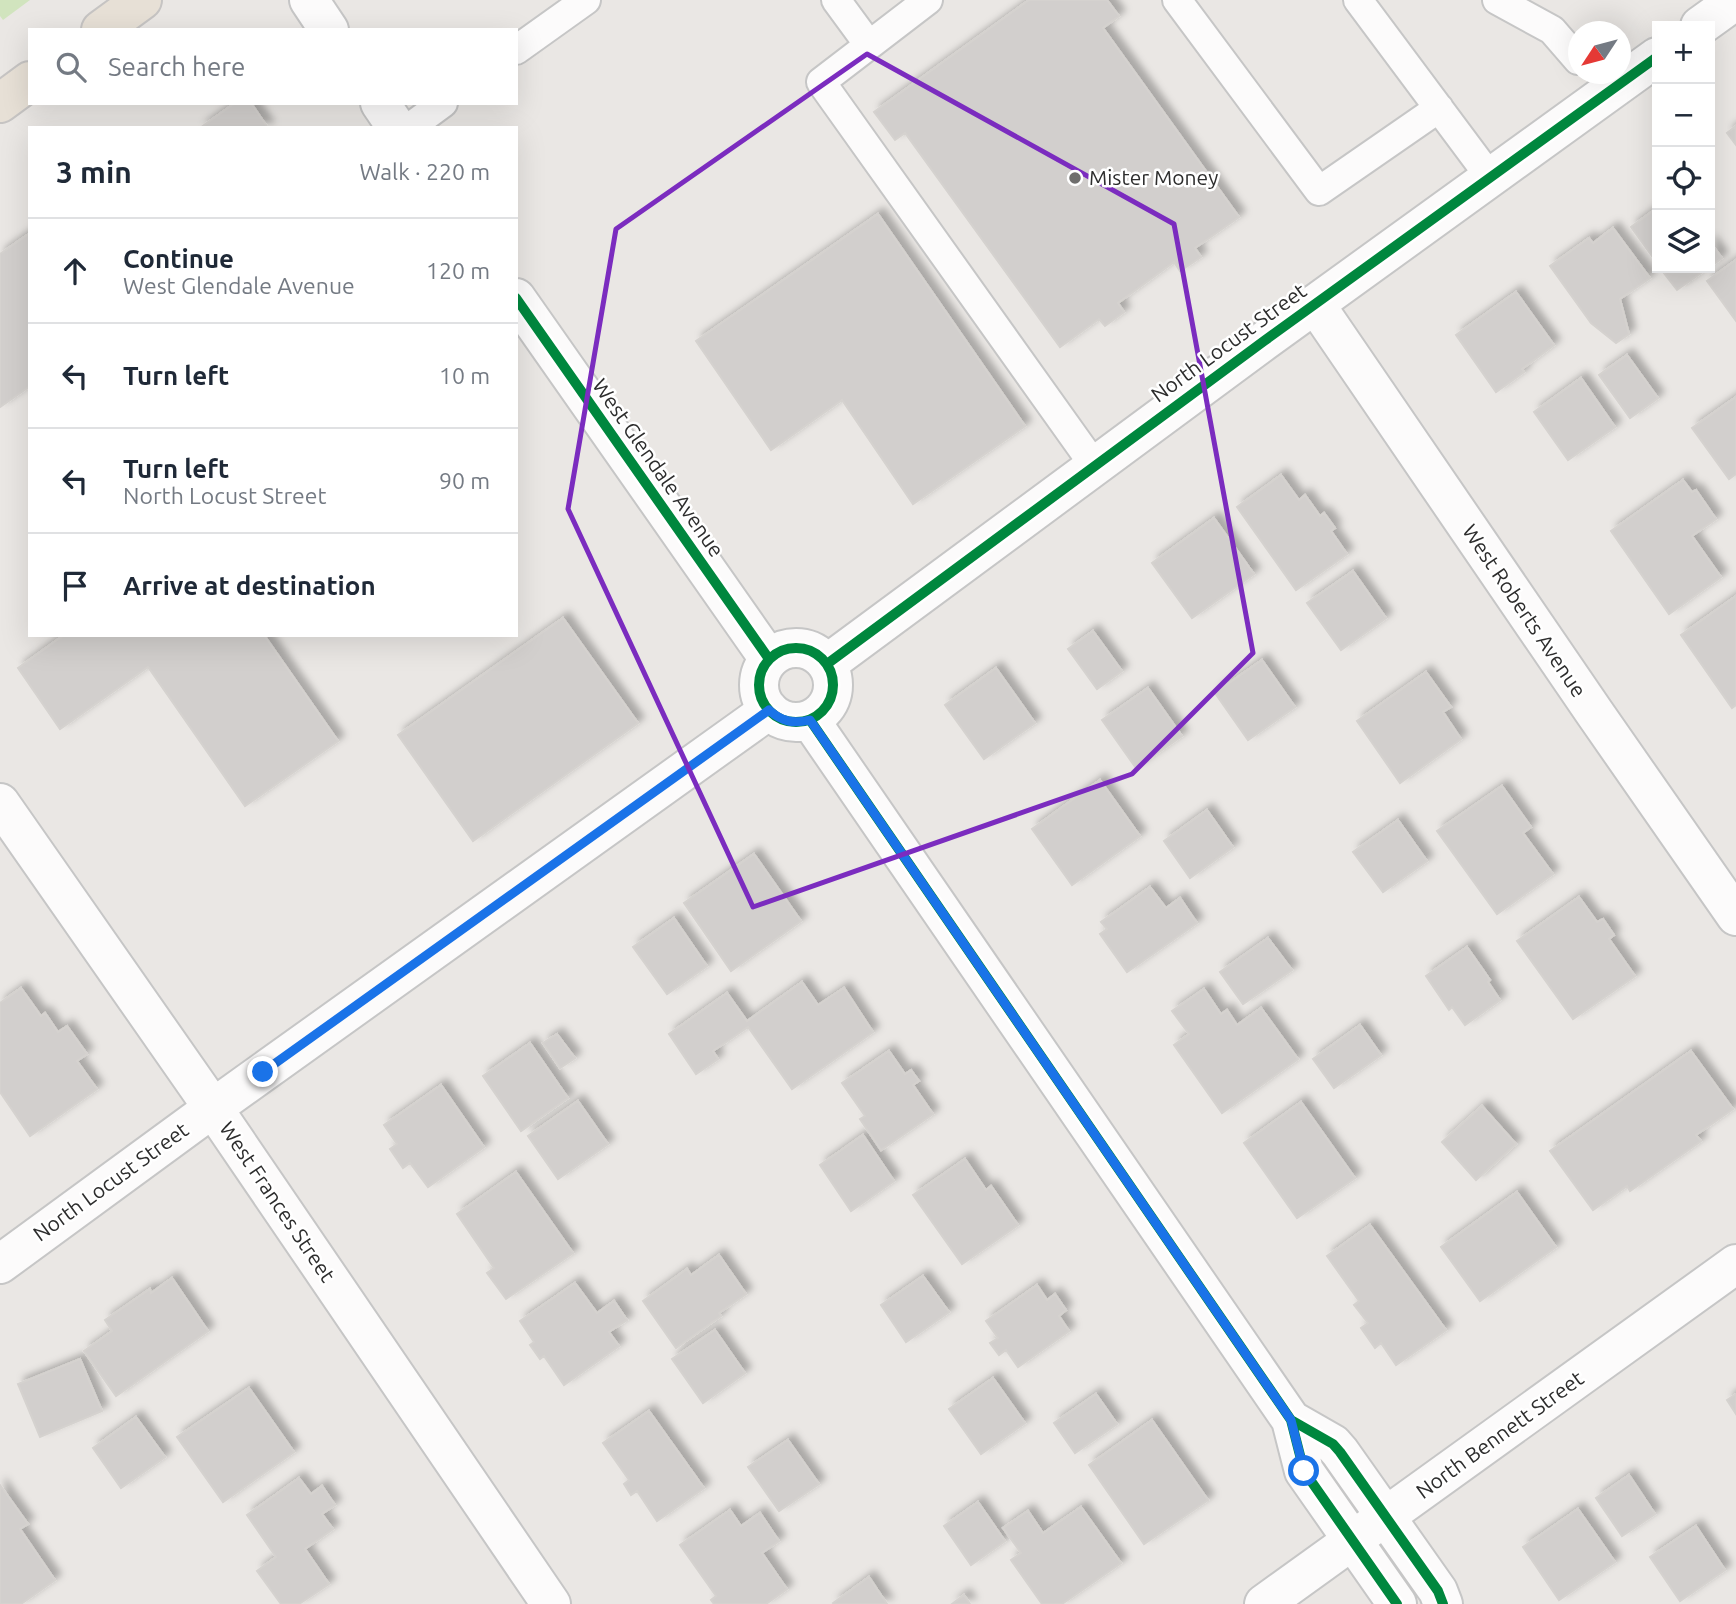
<!DOCTYPE html>
<html lang="en">
<head>
<meta charset="utf-8">
<style>
  :root { --surface:#fff; --page:#f6f6f7; --text:#1f2937; --muted:#747a83; --line:#e0e1e3 }
  body { margin:0; font-family:Ubuntu,sans-serif; background:var(--page); color:var(--text) }
  .controls { position:absolute; right:21px; top:21px; display:grid; overflow:hidden; border-radius:0px; box-shadow:0 7px 28px #0002 }
  .controls button { width:63px; height:63px; display:grid; place-items:center; padding:0; border:0; border-bottom:2px solid var(--line); background:var(--surface); color:var(--text); font:35px sans-serif }
  .compass { position:absolute; left:1568px; top:21px; width:63px; height:63px; border-radius:50%; background:var(--surface); box-shadow:0 7px 28px #0002; rotate:234deg }
  .stop { position:absolute; width:21px; height:21px; margin:-16px; border:5px solid #1a73e8; border-radius:50%; background:#fff }
  .stop.end { background:#1a73e8; border-color:#fff; box-shadow:0 2px 7px #0008 }
  .list { margin:0; padding:0; list-style:none }
  h2 { display:flex; justify-content:space-between; align-items:center; height:91px; margin:0; padding:0 28px; font-size:30px }
  h2 small { font-size:23px; font-weight:400; color:var(--muted) }
  .list li { display:grid; grid-template-columns:46px 1fr auto; gap:21px; align-items:center; box-sizing:border-box; height:105px; padding:0 28px; border-top:2px solid var(--line) }
  .list b { display:block; font-size:26px; white-space:nowrap }
  .list p { margin:0; font-size:23px; white-space:nowrap; color:var(--muted) }
  .list em { font-size:23px; font-style:normal; color:var(--muted) }
  .icon { flex:none; width:38px; height:38px; fill:none; stroke:currentColor; stroke-width:2; stroke-linecap:round; stroke-linejoin:round }
  .map { position:relative; flex:none; width:1736px; height:1604px; overflow:hidden }
  .search { position:absolute; background:var(--surface); box-shadow:0 7px 28px #0002; left:28px; top:28px; width:490px; height:77px; display:flex; align-items:center; gap:18px; box-sizing:border-box; padding:0 24px; border-radius:0px; color:var(--muted); font-size:26px }
  .panel { position:absolute; background:var(--surface); box-shadow:0 7px 28px #0002; left:28px; top:126px; width:490px; height:511px; border-radius:0px }
  .map>svg:first-child { display:block }
  .green { fill:#d1e4be }
  .building { fill:#d2cfcd; stroke:#d5d2cf; stroke-width:2; filter:url(#shadow) }
  .lines { fill:none; stroke-linecap:round; stroke-linejoin:round }
  .lane-casing { stroke:#c6c6c6; stroke-width:32 }
  .street-casing { stroke:#c6c6c6; stroke-width:42 }
  .secondary-casing { stroke:#c6c6c6; stroke-width:42 }
  .primary-casing { stroke:#c6c4c3; stroke-width:42 }
  .lane { stroke:#fcfbfb; stroke-width:28 }
  .street { stroke:#fcfbfb; stroke-width:38 }
  .secondary { stroke:#fcfbfb; stroke-width:38 }
  .primary { stroke:#e7e0d6; stroke-width:38 }
  .cycleway-casing { stroke:#fff; stroke-width:15 }
  .cycleway { stroke:#00873e; stroke-width:10 }
  .route { stroke:#1a73e8; stroke-width:9 }
  .marked { fill:none; stroke:#7b2cbf; stroke-width:5; stroke-linejoin:round }
  .poi-dot { fill:#6f6e6d; stroke:#fff; stroke-width:2.5 }
  .labels { text-anchor:middle; stroke-width:5; stroke-linejoin:round; paint-order:stroke }
  .poi-label { font-size:21px; fill:#2d2d2d; stroke:#fff; text-anchor:start }
  .street-label { font-size:21px; fill:#2d2d2d; stroke:#fff }
</style>
</head>
<body>
<div class="map">
<svg width="1736" height="1604" viewBox="0 0 1736 1604">
  <defs>
    <filter id="shadow"><feDropShadow dx="6" dy="-6" stdDeviation="3.5" flood-color="#0004"/></filter>
  </defs>
  <rect width="100%" height="100%" fill="#eae7e4"/>
  <path class="green" d="M0 0H30L3 20 0 16Z"/>
  <path class="building" d="M1029 0H1107L1119 16 1103 28 1239 217 1195 248 1201 257 1180 271 1174 262 1118 303 1124 312 1105 326 1099 319 1060 347 905 133 895 140 874 112Z
    M235 103H251L268 128H200Z
    M1736 126V145L1727 133Z
    M1657 208V263L1631 227Z
    M878 214 1025 426 913 504 842 400 771 450 696 341Z
    M1613 228 1650 278 1620 299 1629 334 1616 343 1591 323 1550 266 1589 238 1593 243Z
    M30 233V386L0 407V254Z
    M1710 242 1722 258 1710 267Z
    M1736 260V321L1707 281Z
    M1660 268H1708L1677 290Z
    M1516 292 1554 345 1522 369 1524 372 1496 392 1456 335Z
    M1627 355 1658 398 1630 418 1599 375Z
    M1581 378 1615 427 1568 460 1534 412Z
    M1736 397V474L1729 479 1692 428Z
    M1281 475 1299 500 1305 495 1320 516 1324 513 1335 528 1331 531 1347 554 1296 590 1237 507Z
    M1683 480 1692 492 1696 490 1716 519 1692 536 1721 577 1669 614 1611 531Z
    M1214 518 1254 574 1192 618 1152 563Z
    M1353 571 1386 618 1341 650 1307 603Z
    M1736 596V705L1732 708 1681 635Z
    M563 618 638 723 473 841 398 735Z
    M1093 631 1122 671 1097 689 1068 649Z
    M64 635H264L338 741 245 806 148 667 60 729 18 668Z
    M1262 660 1295 707 1248 740 1215 693Z
    M996 668 1035 723 984 759 945 705Z
    M1426 672 1451 707 1443 712 1461 739 1400 783 1357 721Z
    M1148 688 1182 736 1136 768 1102 720Z
    M1100 780 1140 836 1072 885 1032 829Z
    M1502 786 1531 827 1523 833 1553 874 1497 914 1437 831Z
    M1207 810 1233 847 1190 878 1164 841Z
    M1398 820 1427 861 1383 892 1353 852Z
    M754 854 801 921 731 971 684 903Z
    M1150 887 1166 908 1180 898 1197 923 1127 972 1100 934 1107 929 1101 922Z
    M1579 897 1597 922 1603 919 1614 935 1609 939 1635 976 1573 1019 1517 941Z
    M674 918 707 966 667 994 633 947Z
    M1268 938 1292 970 1243 1004 1220 972Z
    M1467 947 1490 980 1488 982 1500 1000 1465 1025 1452 1007 1449 1010 1426 976Z
    M802 982 818 1005 844 988 873 1032 792 1089 748 1027 713 1051 718 1059 696 1074 669 1034 727 993 747 1021Z
    M21 988 41 1016 45 1013 58 1032 67 1026 87 1054 77 1061 97 1089 30 1136 0 1092V1003Z
    M1204 989 1221 1014 1227 1010 1237 1025 1261 1008 1298 1059 1222 1113 1174 1045 1189 1034 1172 1011Z
    M1360 1025 1381 1055 1334 1088 1313 1059Z
    M557 1034 575 1058 560 1068 543 1043Z
    M530 1043 568 1098 521 1131 483 1076Z
    M889 1051 905 1074 911 1070 919 1081 913 1085 933 1114 881 1150 860 1119 865 1116 842 1083Z
    M1691 1051 1733 1109 1696 1135 1701 1141 1630 1191 1627 1186 1593 1210 1550 1151Z
    M441 1085 484 1147 428 1187 410 1163 403 1168 390 1149 397 1144 384 1125Z
    M578 1101 608 1144 558 1179 528 1136Z
    M1301 1102 1355 1178 1297 1218 1244 1143Z
    M1482 1106 1516 1144 1476 1180 1442 1142Z
    M863 1135 894 1181 851 1211 820 1165Z
    M965 1159 986 1190 991 1186 1018 1225 962 1264 913 1195Z
    M516 1172 573 1253 506 1299 487 1273 494 1268 457 1214Z
    M1517 1192 1556 1247 1480 1301 1441 1247Z
    M1370 1225 1446 1330 1396 1365 1381 1343 1375 1348 1361 1328 1368 1323 1354 1305 1359 1301 1327 1256Z
    M719 1255 746 1294 719 1313 721 1316 676 1348 643 1301 687 1269 691 1275Z
    M923 1276 949 1312 906 1342 881 1305Z
    M172 1278 208 1331 116 1396 84 1351 112 1331 105 1320 150 1289 151 1293Z
    M575 1283 597 1313 614 1301 627 1320 609 1332 619 1346 564 1385 544 1356 540 1359 530 1345 534 1342 520 1321Z
    M1037 1285 1047 1300 1055 1294 1066 1310 1059 1316 1069 1331 1018 1367 1006 1350 999 1355 990 1343 998 1338 986 1321Z
    M715 1330 745 1373 703 1403 672 1359Z
    M80 1359 102 1411 40 1437 18 1384Z
    M993 1378 1025 1423 981 1454 949 1409Z
    M249 1388 294 1452 223 1502 177 1437Z
    M1096 1394 1117 1424 1075 1453 1054 1423Z
    M1736 1394V1414L1727 1400Z
    M649 1411 704 1488 657 1521 637 1491 631 1495 624 1484 629 1480 603 1443Z
    M136 1417 165 1457 121 1488 93 1448Z
    M1152 1420 1208 1500 1144 1544 1089 1465Z
    M788 1440 819 1484 779 1511 748 1467Z
    M1629 1475 1655 1514 1622 1536 1596 1498Z
    M299 1478 311 1494 322 1486 335 1505 322 1514 333 1529 305 1549 329 1584 299 1604H281L257 1571 276 1557 247 1515Z
    M0 1485 28 1524 20 1529 55 1580 21 1604H0Z
    M978 1502 1005 1541 971 1565 944 1526Z
    M1081 1507 1121 1563 1062 1604H1042L1011 1560 1021 1553 1003 1528 1028 1511 1043 1533Z
    M1578 1509 1615 1562 1559 1600 1523 1547Z
    M730 1510 741 1526 760 1513 779 1541 762 1553 787 1589 766 1604H714L711 1600 716 1596 680 1545Z
    M1696 1526 1725 1570 1680 1601 1650 1557Z
    M869 1577 887 1604H834L833 1603Z
    M964 1595 970 1604H952Z"/>
  <g class="lines">
    <defs>
      <path id="lane" d="M836 0 869 45
        M928 0 821 82 1094 465
        M1177 0 1319 191 1439 108
        M1358 0 1490 177
        M1497 0 1552 30 1578 60
        M516 50 586 0
        M409 128 443 103"/>
      <path id="street" d="M1700 26 1736 0
        M1315 304 1594 712 1736 916
        M827 664 1264 341 1657 57
        M0 803 213 1108 551 1604
        M0 1264 213 1108 769 710
        M1264 1604 1736 1264"/>
      <path id="secondary" d="M309 0 329 30
        M380 103 397 128
        M516 298 769 659
        M759 685a37 37 0 1 1 74 0a37 37 0 1 1-74 0Z
        M810 720 1291 1420 1304 1471 1397 1604
        M1291 1420 1333 1444 1340 1452 1438 1591 1443 1604"/>
      <path id="primary" d="M101 30 142 0
        M0 103 30 81"/>
    </defs>
    <use href="#lane" class="lane-casing"/>
    <use href="#street" class="street-casing"/>
    <use href="#secondary" class="secondary-casing"/>
    <use href="#primary" class="primary-casing"/>
    <use href="#lane" class="lane"/>
    <use href="#street" class="street"/>
    <use href="#secondary" class="secondary"/>
    <use href="#primary" class="primary"/>
    <defs>
      <path id="cycleway" d="M516 298 769 659
        M759 685a37 37 0 1 1 74 0a37 37 0 1 1-74 0Z
        M827 664 1264 341 1657 57
        M810 720 1291 1420 1304 1471 1397 1604
        M1291 1420 1333 1444 1340 1452 1438 1591 1443 1604"/>
    </defs>
    <use href="#cycleway" class="cycleway-casing"/>
    <use href="#cycleway" class="cycleway"/>
  </g>
  <g class="lines">
    <path class="route" d="M263 1072 769 710C782 722 794 724 810 720L1291 1420 1304 1471"/>
  </g>
  <path class="marked" d="M867 54 1174 224 1253 653 1132 774 753 907 568 509 616 229Z"/>
  <circle class="poi-dot" cx="1075" cy="178" r="7"/>
  <g class="labels">
    <g class="poi-label">
      <text x="1089" y="185">Mister Money</text>
    </g>
    <g class="street-label">
      <text transform="translate(1229 343) rotate(-36)" y="7">North Locust Street</text>
      <text transform="translate(658 468) rotate(55)" y="7">West Glendale Avenue</text>
      <text transform="translate(1524 611) rotate(56)" y="7">West Roberts Avenue</text>
      <text transform="translate(111 1182) rotate(-36)" y="7">North Locust Street</text>
      <text transform="translate(277 1202) rotate(56)" y="7">West Frances Street</text>
      <text transform="translate(1500 1435) rotate(-36)" y="7">North Bennett Street</text>
    </g>
  </g>
</svg>
<div class="controls">
<button>+</button>
<button>−</button>
<button><svg class="icon" aria-label="locate" viewBox="0 0 24 24"><circle cx="12" cy="12" r="6"/><path d="M12 2v4M12 18v4M2 12h4M18 12h4"/></svg></button>
<button><svg class="icon" aria-label="layers" viewBox="0 0 24 24"><path d="M12 4l9 5-9 5-9-5zM3 14l9 5 9-5"/></svg></button>
</div>
<svg class="compass" viewBox="-18 -18 36 36"><path d="M0-13l5 13h-10z" fill="#e53935"/><path d="M0 13l5-13h-10z" fill="#747a83"/></svg>
<div class="stop" style="left:1304px;top:1471px"></div>
<div class="stop end" style="left:263px;top:1072px"></div>
<div class="search"><svg class="icon" aria-label="search" viewBox="0 0 24 24"><circle cx="10" cy="10" r="6"/><path d="M15 15l6 6"/></svg>Search here</div>
<section class="panel">
<h2>3 min<small>Walk · 220 m</small></h2>
<ul class="list">
<li><svg class="icon" aria-label="ahead" viewBox="0 0 24 24"><path d="M12 20V5M6 11l6-6 6 6"/></svg><div><b>Continue</b><p>West Glendale Avenue</p></div><em>120 m</em></li>
<li><svg class="icon" aria-label="left" viewBox="0 0 24 24"><path d="M17 20v-9H6M10 6l-5 5 5 5"/></svg><div><b>Turn left</b></div><em>10 m</em></li>
<li><svg class="icon" aria-label="left" viewBox="0 0 24 24"><path d="M17 20v-9H6M10 6l-5 5 5 5"/></svg><div><b>Turn left</b><p>North Locust Street</p></div><em>90 m</em></li>
<li><svg class="icon" aria-label="arrive" viewBox="0 0 24 24"><path d="M6 21V4h12l-3 4 3 4H6"/></svg><div><b>Arrive at destination</b></div></li>
</ul>
</section>
</div>
</body>
</html>
